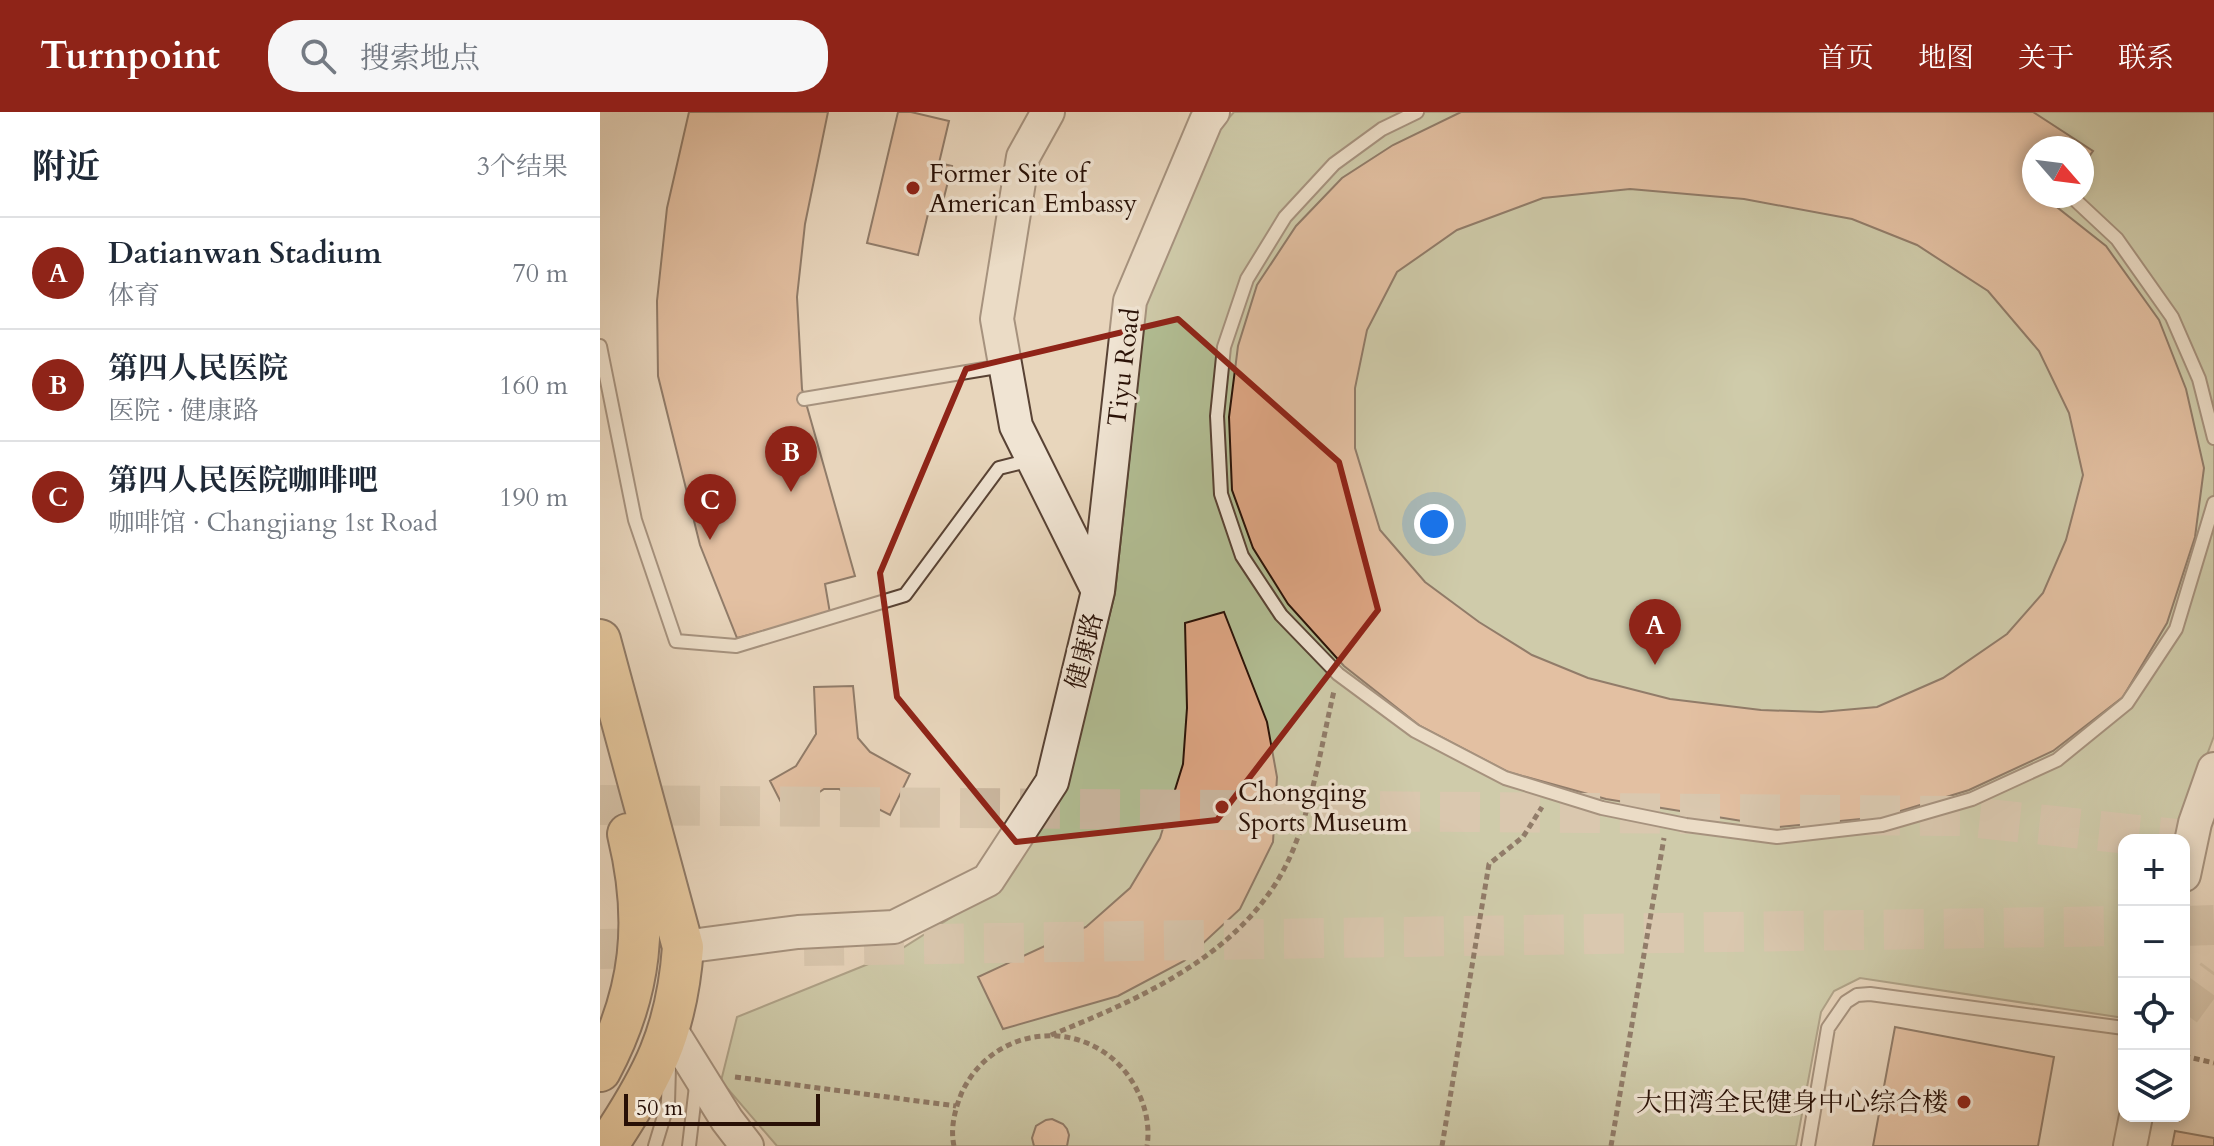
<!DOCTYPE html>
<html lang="zh">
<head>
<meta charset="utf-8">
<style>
  :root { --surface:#fff; --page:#f6f6f7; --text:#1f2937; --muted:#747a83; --line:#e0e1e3; --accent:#8f2418 }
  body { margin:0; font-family:Cardo,"Noto Serif SC",serif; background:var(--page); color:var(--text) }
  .controls { position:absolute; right:24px; bottom:24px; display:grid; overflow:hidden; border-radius:16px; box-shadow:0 4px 12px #0003 }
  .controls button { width:72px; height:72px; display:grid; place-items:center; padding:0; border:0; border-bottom:2px solid var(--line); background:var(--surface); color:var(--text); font:40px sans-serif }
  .compass { position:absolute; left:1422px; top:24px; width:72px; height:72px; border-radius:50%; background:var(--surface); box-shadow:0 4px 12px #0003; rotate:118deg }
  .scale { position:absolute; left:24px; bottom:20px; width:196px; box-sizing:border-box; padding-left:8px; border:4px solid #281006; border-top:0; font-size:22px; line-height:28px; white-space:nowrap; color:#281006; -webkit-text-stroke:6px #f0e4d3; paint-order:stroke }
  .you { position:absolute; left:834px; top:412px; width:28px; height:28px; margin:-20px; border:6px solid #fff; border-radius:50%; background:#1a73e8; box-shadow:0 0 0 12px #1a73e833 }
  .badge { display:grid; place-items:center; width:52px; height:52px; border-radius:50%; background:var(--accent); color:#fff; font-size:26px; font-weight:700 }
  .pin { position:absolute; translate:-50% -66px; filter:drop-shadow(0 2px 4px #0008) }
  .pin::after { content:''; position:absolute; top:42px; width:28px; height:24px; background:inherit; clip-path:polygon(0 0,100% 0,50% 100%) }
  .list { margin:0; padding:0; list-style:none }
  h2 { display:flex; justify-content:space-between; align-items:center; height:104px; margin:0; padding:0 32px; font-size:34px }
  h2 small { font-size:26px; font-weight:400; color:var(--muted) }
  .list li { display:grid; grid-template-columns:52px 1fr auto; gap:24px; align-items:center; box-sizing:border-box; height:112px; padding:0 32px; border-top:2px solid var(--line) }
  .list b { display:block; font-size:30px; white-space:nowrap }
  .list p { margin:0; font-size:26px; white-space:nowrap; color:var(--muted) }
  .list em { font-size:26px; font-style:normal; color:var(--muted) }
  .icon { flex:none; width:44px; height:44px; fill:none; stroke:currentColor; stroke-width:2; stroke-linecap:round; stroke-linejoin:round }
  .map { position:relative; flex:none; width:1614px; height:1034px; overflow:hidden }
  header { display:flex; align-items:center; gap:48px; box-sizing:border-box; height:112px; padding:0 40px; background:var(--accent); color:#fff }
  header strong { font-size:38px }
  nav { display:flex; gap:44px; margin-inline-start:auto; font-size:28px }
  .search { width:560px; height:72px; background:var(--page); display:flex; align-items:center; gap:20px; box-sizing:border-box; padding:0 28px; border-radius:32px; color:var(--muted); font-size:30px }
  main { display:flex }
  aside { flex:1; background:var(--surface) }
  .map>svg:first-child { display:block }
  .green { fill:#b2be94; stroke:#6d674d; stroke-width:2; fill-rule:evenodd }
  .building { fill:#dea684; stroke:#281006; stroke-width:2; fill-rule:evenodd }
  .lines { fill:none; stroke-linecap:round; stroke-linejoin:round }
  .tertiary-tunnel { stroke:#cbb8a1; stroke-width:32; stroke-dasharray:32 16; stroke-linecap:butt }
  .primary-tunnel { stroke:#cbb8a1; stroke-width:40; stroke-dasharray:40 20; stroke-linecap:butt }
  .service-casing { stroke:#584234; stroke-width:16 }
  .tertiary-casing { stroke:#584234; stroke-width:36 }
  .primary-casing { stroke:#281006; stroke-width:44 }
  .path { stroke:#281006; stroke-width:5; stroke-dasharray:6 4; stroke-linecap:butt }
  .service { stroke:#f0e4d3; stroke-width:12 }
  .tertiary { stroke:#f0e4d3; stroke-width:32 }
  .primary { stroke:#e4bb7e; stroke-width:40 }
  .marked { fill:none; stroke:#8f2418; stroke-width:6; stroke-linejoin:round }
  .poi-dot { fill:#8f2418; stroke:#f0e4d3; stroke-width:3 }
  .labels { text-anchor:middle; stroke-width:7; stroke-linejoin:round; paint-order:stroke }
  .poi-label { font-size:26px; fill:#281006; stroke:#f0e4d3; text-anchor:start }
  .street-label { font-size:26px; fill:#281006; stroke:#f0e4d3 }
</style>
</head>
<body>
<header>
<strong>Turnpoint</strong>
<div class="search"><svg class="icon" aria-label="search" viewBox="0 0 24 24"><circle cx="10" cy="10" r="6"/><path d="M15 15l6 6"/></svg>搜索地点</div>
<nav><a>首页</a><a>地图</a><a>关于</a><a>联系</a></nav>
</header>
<main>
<aside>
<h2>附近<small>3个结果</small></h2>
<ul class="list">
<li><span class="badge">A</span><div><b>Datianwan Stadium</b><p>体育</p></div><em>70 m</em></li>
<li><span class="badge">B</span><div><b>第四人民医院</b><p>医院 · 健康路</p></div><em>160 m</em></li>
<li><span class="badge">C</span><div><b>第四人民医院咖啡吧</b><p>咖啡馆 · Changjiang 1st Road</p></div><em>190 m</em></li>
</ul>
</aside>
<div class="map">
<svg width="1614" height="1034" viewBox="0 0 1614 1034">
  <rect width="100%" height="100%" fill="#e8d6bc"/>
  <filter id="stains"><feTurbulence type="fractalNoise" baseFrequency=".0025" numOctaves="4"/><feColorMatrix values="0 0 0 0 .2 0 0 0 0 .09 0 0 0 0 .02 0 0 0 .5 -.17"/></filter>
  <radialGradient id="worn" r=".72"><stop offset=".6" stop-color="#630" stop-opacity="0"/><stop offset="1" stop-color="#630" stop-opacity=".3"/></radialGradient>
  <path class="green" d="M634 0H1614V624L1583 707 1579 728H1524V906L1260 866 1234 879 1221 900 1196 1034H177L121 969 137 905 293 842 393 779 467 673 515 481 546 191 620 16ZM1434 36H1482V84H1434Z"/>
  <path class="building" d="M89 0H228L205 112 197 185 202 277 255 464 225 472 230 501 137 526 100 433 58 264 57 189 67 96Z
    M298 0H311L349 9 339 51 352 54 340 101 329 98 318 143 267 131Z
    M861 0H1433L1493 39 1482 54V36H1434V84H1459L1453 92 1506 134 1559 208 1586 277 1604 356 1595 425 1567 511 1523 585 1453 639 1369 678 1281 705 1179 715 1006 687 908 660 820 614 744 554 688 492 653 436 632 378 629 305 638 234 657 173 696 114 742 66 793 33ZM1030 77 1144 87 1252 107 1317 133 1388 179 1439 239 1469 301 1483 363 1466 428 1443 481 1407 522 1343 566 1277 595 1221 600 1161 598 1070 587 988 566 932 543 879 510 825 470 780 418 755 336V276L767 218 797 160 857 118 943 86Z
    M624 500 667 610 677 665 673 730 640 797 584 849 518 884 403 917 378 865 486 815 530 776 560 726 583 652 587 596 585 511Z
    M253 574 258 626 270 640 310 662 290 703 239 677H224L187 702 170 669 196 654 216 622 214 575Z
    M1295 915 1454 945 1438 1034H1273Z
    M452 1007 463 1012 467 1017 469 1023 467 1034H434L432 1026 436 1014 446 1008Z
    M1575 1019 1614 1026V1034H1572Z"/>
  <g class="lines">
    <path class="tertiary-tunnel" d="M1584 901 1614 860"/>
    <path class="primary-tunnel" d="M0 693 1360 704 1614 731
      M1584 814 1614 813
      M204 834 1524 814
      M0 837 116 835"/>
    <defs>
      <path id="service" d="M817 0 782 17 734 52 685 105 647 167 624 235 617 304 621 382 642 444 681 503 738 562 815 619 905 666 1002 696 1086 713 1177 725 1282 713 1372 687 1457 648 1527 591 1576 517 1614 391
        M1471 84 1517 127 1572 205 1599 267 1614 326
        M0 234 35 408 76 529 136 534 305 483 399 356 431 348
        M204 287 403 254
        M55 1034 68 991 69 955
        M89 1034 96 974
        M1208 1034 1228 916 1246 890 1257 883 1270 882 1524 916"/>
      <path id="tertiary" d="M498 479 530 189 606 9 613 0
        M1584 763 1595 711 1614 657
        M83 835 198 820 294 815 388 768 452 670 498 479 416 314 397 207 423 45 448 0
        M71 918 127 1008 147 1034
        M1530 1034 1536 1004"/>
      <path id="primary" d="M0 528 83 835C77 920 53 965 7 1034
        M0 959C42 881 49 808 28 722"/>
    </defs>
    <use href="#service" class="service-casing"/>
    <use href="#tertiary" class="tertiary-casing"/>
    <use href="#primary" class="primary-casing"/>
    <path class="path" d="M451 923C547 884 655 837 695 733 714 684 722 630 734 579
      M1584 944 1614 951
      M135 965 356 994
      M354 1034C350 1016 355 997 362 980 398 905 502 905 538 980 546 996 550 1016 547 1034
      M842 1034 889 752 923 725 942 695
      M1011 1034 1064 726"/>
    <use href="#service" class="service"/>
    <use href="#tertiary" class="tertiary"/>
    <use href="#primary" class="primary"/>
  </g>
  <path d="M0 0H1614V1034H0ZM578 207 739 350 778 498 617 708 416 730 297 585 280 461 366 257Z" fill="#e8d6bc" fill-opacity=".55" fill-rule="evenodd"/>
  <path class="marked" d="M578 207 739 350 778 498 617 708 416 730 297 585 280 461 366 257Z"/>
  <g class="poi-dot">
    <circle cx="313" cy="76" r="8"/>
    <circle cx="622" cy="695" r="8"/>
    <circle cx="1364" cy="990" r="8"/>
  </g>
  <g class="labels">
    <g class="poi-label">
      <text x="329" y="70">Former Site of<tspan x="329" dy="30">American Embassy</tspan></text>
      <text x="638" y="689">Chongqing<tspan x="638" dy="30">Sports Museum</tspan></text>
      <text x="1348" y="999" text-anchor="end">大田湾全民健身中心综合楼</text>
    </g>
    <g class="street-label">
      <text transform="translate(523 255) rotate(-83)" y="9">Tiyu Road</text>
      <text transform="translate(484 539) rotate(-76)" y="9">健康路</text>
    </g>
  </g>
  <rect width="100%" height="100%" filter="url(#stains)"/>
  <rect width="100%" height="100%" fill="url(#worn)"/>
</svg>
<div class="controls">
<button>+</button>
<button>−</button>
<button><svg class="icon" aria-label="locate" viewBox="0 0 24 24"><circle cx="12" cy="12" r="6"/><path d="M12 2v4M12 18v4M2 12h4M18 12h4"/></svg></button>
<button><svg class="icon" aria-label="layers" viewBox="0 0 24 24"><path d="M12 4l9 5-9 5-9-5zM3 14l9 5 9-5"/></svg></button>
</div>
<svg class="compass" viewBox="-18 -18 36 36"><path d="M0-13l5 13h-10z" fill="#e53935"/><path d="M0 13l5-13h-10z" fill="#747a83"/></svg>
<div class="scale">50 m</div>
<div class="you"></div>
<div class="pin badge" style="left:1055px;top:553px">A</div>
<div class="pin badge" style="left:191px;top:380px">B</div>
<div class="pin badge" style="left:110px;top:428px">C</div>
</div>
</main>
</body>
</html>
